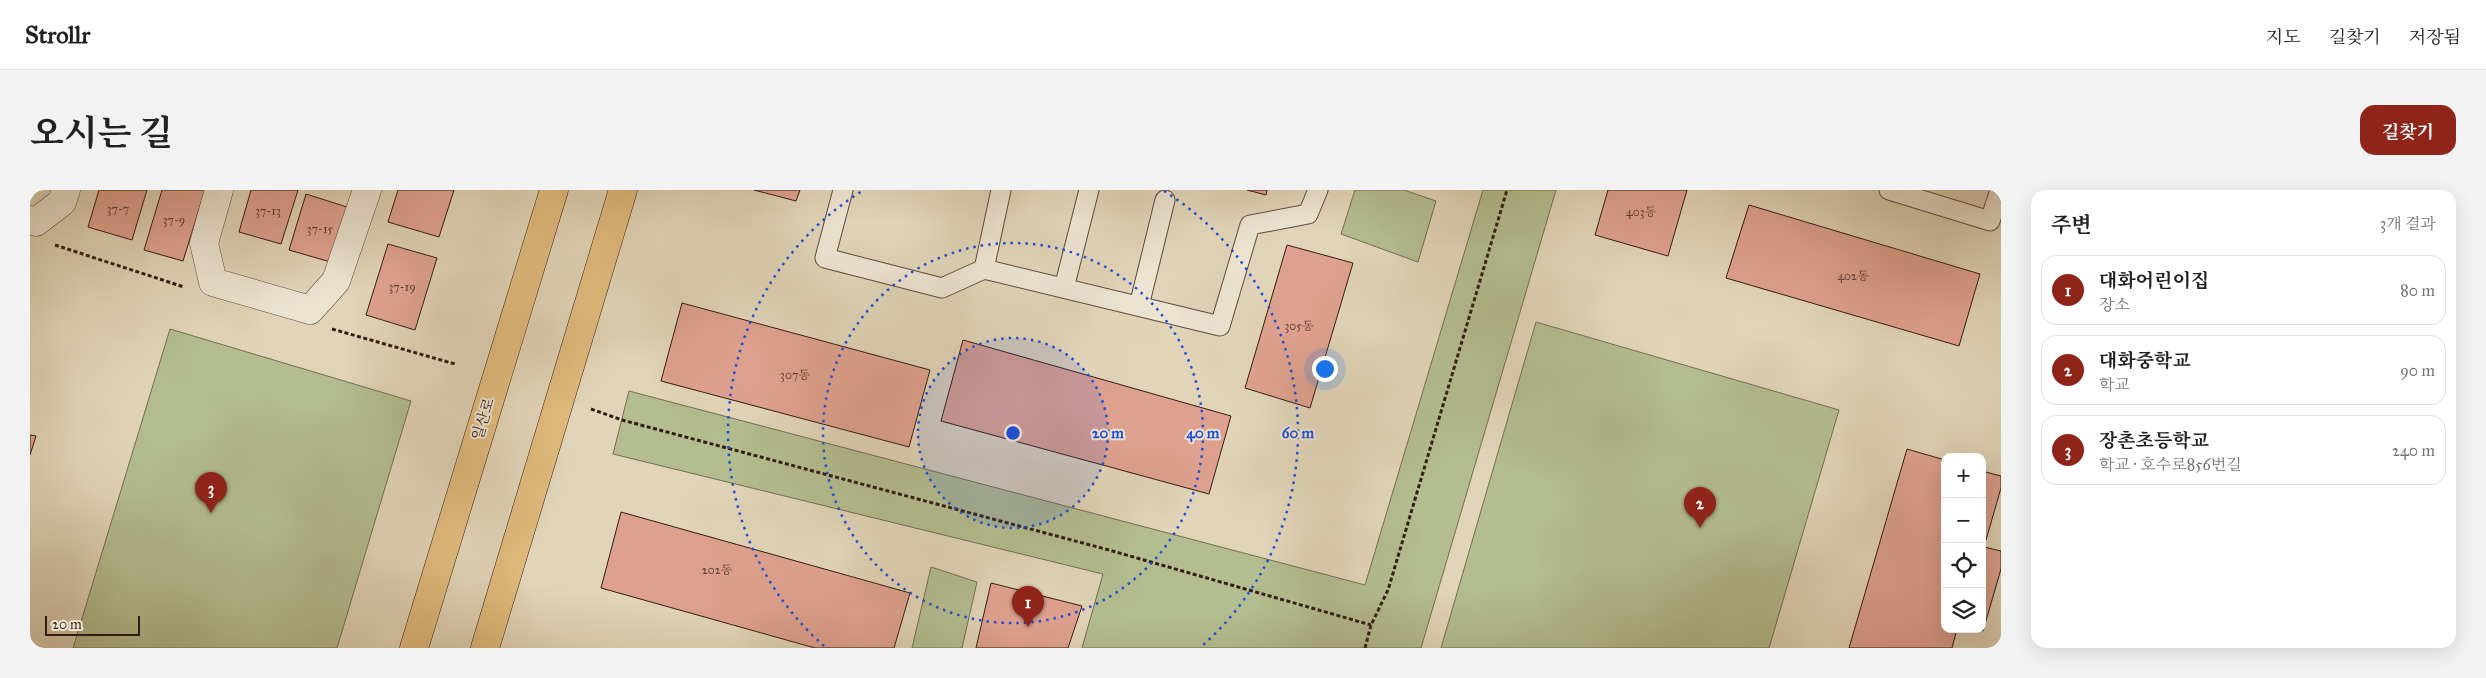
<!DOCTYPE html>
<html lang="ko">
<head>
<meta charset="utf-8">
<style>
  :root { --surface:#fff; --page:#f2f2f2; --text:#202124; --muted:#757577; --line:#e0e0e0; --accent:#8f2418 }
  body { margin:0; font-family:"IM FELL Great Primer","Noto Serif KR",serif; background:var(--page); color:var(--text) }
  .controls { position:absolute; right:15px; bottom:15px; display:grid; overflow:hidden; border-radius:10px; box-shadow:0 5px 20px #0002 }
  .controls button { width:45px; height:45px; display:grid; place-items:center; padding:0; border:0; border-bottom:1px solid var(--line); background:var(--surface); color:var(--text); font:25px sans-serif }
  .scale { position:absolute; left:15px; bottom:12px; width:95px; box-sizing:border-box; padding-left:5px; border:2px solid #331c13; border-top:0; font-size:14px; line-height:18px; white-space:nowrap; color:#331c13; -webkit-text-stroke:4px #ece3d1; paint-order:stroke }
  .you { position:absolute; left:1294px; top:178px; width:18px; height:18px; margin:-12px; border:4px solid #fff; border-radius:50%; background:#1a73e8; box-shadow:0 0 0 8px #1a73e833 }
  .badge { display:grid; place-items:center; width:32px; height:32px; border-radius:50%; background:var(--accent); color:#fff; font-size:16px; font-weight:700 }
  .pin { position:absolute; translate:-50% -41px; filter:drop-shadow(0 1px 2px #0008) }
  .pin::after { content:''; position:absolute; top:26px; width:18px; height:15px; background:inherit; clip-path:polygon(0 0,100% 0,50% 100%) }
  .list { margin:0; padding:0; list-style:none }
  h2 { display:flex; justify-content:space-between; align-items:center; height:65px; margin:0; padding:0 20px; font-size:21px }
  h2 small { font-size:16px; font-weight:400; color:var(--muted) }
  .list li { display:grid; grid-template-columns:32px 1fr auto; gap:15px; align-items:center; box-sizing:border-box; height:70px; margin:0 10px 10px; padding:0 10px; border:1px solid var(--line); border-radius:15px }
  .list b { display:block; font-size:19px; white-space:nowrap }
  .list p { margin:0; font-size:16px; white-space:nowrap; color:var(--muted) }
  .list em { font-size:16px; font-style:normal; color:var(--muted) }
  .icon { flex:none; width:28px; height:28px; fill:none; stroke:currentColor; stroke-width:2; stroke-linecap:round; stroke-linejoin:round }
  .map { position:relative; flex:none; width:1971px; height:458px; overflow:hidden; border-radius:15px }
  header { display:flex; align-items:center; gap:30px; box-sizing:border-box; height:70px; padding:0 25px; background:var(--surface); border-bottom:1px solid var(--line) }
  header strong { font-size:24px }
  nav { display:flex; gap:28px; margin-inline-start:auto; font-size:18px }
  .intro { display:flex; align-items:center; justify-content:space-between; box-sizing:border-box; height:120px; padding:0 30px }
  h1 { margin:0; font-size:35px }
  .button { padding:12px 22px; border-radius:15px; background:var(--accent); color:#fff; font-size:18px; font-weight:700 }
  main { display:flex; gap:30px; padding:0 30px }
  aside { flex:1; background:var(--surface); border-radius:15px; box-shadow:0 5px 20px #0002 }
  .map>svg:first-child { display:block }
  .green { fill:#b3bd8f; stroke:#736c51 }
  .building { fill:#dfa18f; stroke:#331c13 }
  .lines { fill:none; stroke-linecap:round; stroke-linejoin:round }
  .service-casing { stroke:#5e4a3c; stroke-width:21 }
  .minor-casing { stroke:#5e4a3c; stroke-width:29 }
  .primary-casing { stroke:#331c13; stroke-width:29 }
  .path { stroke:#331c13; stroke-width:3; stroke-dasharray:4 2.5; stroke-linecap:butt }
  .service { stroke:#ece3d1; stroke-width:19 }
  .minor { stroke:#ece3d1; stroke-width:28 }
  .primary { stroke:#e0ba7c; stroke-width:28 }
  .ring { fill:none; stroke:#1d4ed8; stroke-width:2.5; stroke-dasharray:2.5 5 }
  .labels { text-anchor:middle; stroke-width:4; stroke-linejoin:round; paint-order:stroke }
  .number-label { font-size:12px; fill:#5e3d32 }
  .street-label { font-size:15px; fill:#331c13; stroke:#ece3d1 }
  .centre { fill:#1d4ed8; stroke:#ece3d1; stroke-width:2.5 }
  .ring-label { font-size:15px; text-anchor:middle; font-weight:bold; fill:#1d4ed8; stroke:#ece3d1; stroke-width:4; stroke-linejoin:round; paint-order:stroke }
</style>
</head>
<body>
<header>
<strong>Strollr</strong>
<nav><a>지도</a><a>길찾기</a><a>저장됨</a></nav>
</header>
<div class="intro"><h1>오시는 길</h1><a class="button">길찾기</a></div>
<main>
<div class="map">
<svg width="1971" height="458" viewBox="0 0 1971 458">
  <rect width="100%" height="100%" fill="#e1d4b8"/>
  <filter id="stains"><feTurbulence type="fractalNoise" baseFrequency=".004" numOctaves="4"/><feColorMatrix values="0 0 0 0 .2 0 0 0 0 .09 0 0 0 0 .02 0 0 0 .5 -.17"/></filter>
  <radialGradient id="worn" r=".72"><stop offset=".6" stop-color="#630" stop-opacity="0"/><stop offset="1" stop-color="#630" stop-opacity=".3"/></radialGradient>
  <path class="green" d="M1325 0H1374L1406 11 1388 72 1311 44Z
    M1453 0H1526L1391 458H1052L1073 384 583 264 599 201 1335 395Z
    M1506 132 1809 220 1739 458H1411Z
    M140 139 381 211 307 458H43Z
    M901 377 947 392 932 458H882Z"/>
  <path class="building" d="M69 0H117L102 50 58 37Z
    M132 0H175L153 71 114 60Z
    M221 0H268L251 54 209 42Z
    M368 0H424L409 47 358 32Z
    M724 0H770L766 11Z
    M1217 0H1237L1236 5Z
    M1578 0H1657L1638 66 1565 45Z
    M276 4 320 18 304 73 259 60Z
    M1719 15 1950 84 1929 156 1696 88Z
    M358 54 407 68 385 140 336 125Z
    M1257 55 1323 73 1280 218 1215 198Z
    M652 113 900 180 879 257 631 191Z
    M933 150 1201 226 1179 304 911 231Z
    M0 245 6 246 0 265Z
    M1877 259 1915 270V439H1927L1922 458H1819Z
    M1952 281 1971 286V298L1954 357 1971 361V379L1953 441 1947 439H1952Z
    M591 322 880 403 864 458H785L571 398Z
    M961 393 1052 416 1038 458H946Z"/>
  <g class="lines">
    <defs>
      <path id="service" d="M813 0 795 68 912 98 954 79 1190 136 1220 35 1278 24 1288 0
        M1859 0 1960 31 1970 0
        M954 79 971 0
        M1034 98 1059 0
        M1109 116 1135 10"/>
      <path id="minor" d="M189 0 174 53 183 92 280 120 306 91 337 0
        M0 30 6 32 32 12 36 0"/>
      <path id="primary" d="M384 458 524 0
        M455 458 593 0"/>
    </defs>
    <use href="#service" class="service-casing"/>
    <use href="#minor" class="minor-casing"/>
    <use href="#primary" class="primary-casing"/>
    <path class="path" d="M25 55 154 97
      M302 139 425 174
      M561 219 592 230 1079 360 1341 435
      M1335 458 1341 435 1358 400 1477 0"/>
    <use href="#service" class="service"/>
    <use href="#minor" class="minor"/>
    <use href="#primary" class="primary"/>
  </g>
  <circle cx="983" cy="243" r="95" fill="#1d4ed8" fill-opacity=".12"/>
  <g class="ring">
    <circle cx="983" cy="243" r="95"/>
    <circle cx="983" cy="243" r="190"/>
    <path d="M794 456A285 285 0 0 1 832 1M1134 1A285 285 0 0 1 1172 456"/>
  </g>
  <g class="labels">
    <g class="number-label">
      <text x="88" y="23">37-7</text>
      <text x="238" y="25">37-13</text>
      <text x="1611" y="26">403동</text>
      <text x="144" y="34">37-9</text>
      <text x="290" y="43">37-15</text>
      <text x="1823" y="90">402동</text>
      <text x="372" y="101">37-19</text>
      <text x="1269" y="140">305동</text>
      <text x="765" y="189">307동</text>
      <text x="687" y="384">202동</text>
    </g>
    <g class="street-label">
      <text transform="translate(453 229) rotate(-73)" y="5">일산로</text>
    </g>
  </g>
  <circle cx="983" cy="243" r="8" class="centre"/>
  <g class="ring-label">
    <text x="1078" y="248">20 m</text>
    <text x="1173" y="248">40 m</text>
    <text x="1268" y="248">60 m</text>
  </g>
  <rect width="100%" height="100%" filter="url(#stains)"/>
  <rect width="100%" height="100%" fill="url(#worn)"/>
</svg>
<div class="controls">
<button>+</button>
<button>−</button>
<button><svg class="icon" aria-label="locate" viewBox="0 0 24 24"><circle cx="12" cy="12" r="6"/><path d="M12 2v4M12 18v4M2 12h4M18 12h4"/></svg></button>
<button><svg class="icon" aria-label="layers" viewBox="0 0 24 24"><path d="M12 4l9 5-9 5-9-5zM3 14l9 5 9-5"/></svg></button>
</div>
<div class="scale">20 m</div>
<div class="you"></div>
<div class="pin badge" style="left:998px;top:437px">1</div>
<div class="pin badge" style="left:1670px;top:338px">2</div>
<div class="pin badge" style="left:181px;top:323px">3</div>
</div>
<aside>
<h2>주변<small>3개 결과</small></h2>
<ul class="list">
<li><span class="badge">1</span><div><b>대화어린이집</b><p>장소</p></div><em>80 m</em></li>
<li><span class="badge">2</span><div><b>대화중학교</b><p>학교</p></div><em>90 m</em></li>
<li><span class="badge">3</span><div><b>장촌초등학교</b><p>학교 · 호수로856번길</p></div><em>240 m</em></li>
</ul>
</aside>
</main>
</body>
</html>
